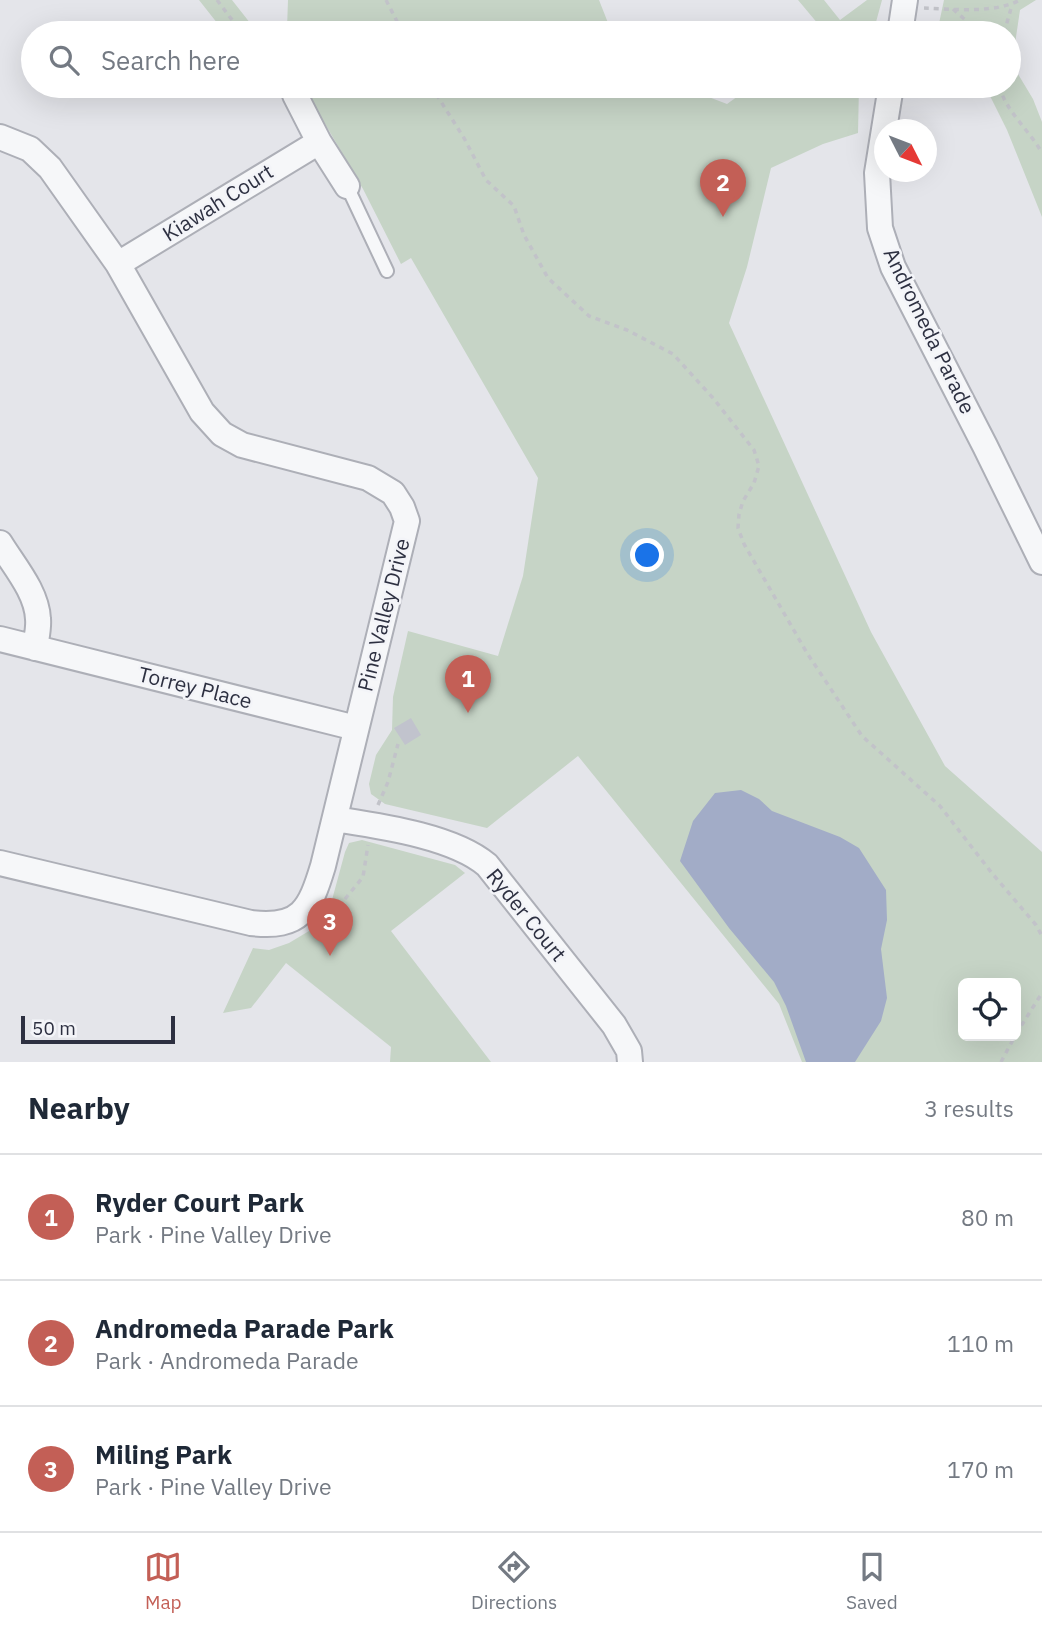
<!DOCTYPE html>
<html lang="en">
<head>
<meta charset="utf-8">
<style>
  :root { --surface:#fff; --page:#f6f6f7; --text:#1f2937; --muted:#747a83; --line:#e0e1e3; --accent:#c35f56 }
  body { margin:0; font-family:"IBM Plex Sans",sans-serif; background:var(--page); color:var(--text) }
  .controls { position:absolute; right:21px; bottom:21px; display:grid; overflow:hidden; border-radius:10px; box-shadow:0 7px 28px #0002 }
  .controls button { width:63px; height:63px; display:grid; place-items:center; padding:0; border:0; border-bottom:2px solid var(--line); background:var(--surface); color:var(--text); font:35px sans-serif }
  .compass { position:absolute; left:874px; top:119px; width:63px; height:63px; border-radius:50%; background:var(--surface); box-shadow:0 7px 28px #0002; rotate:132deg }
  .scale { position:absolute; left:21px; bottom:18px; width:154px; box-sizing:border-box; padding-left:7px; border:4px solid #2d3041; border-top:0; font-size:19px; line-height:24px; white-space:nowrap; color:#2d3041; -webkit-text-stroke:5px #f3f4f8; paint-order:stroke }
  .you { position:absolute; left:648px; top:556px; width:24px; height:24px; margin:-18px; border:5px solid #fff; border-radius:50%; background:#1a73e8; box-shadow:0 0 0 10px #1a73e833 }
  .badge { display:grid; place-items:center; width:46px; height:46px; border-radius:50%; background:var(--accent); color:#fff; font-size:23px; font-weight:700 }
  .pin { position:absolute; translate:-50% -58px; filter:drop-shadow(0 2px 4px #0008) }
  .pin::after { content:''; position:absolute; top:37px; width:24px; height:21px; background:inherit; clip-path:polygon(0 0,100% 0,50% 100%) }
  .list { margin:0; padding:0; list-style:none }
  h2 { display:flex; justify-content:space-between; align-items:center; height:91px; margin:0; padding:0 28px; font-size:30px }
  h2 small { font-size:23px; font-weight:400; color:var(--muted) }
  .list li { display:grid; grid-template-columns:46px 1fr auto; gap:21px; align-items:center; box-sizing:border-box; height:126px; padding:0 28px; border-top:2px solid var(--line) }
  .list b { display:block; font-size:26px; white-space:nowrap }
  .list p { margin:0; font-size:23px; white-space:nowrap; color:var(--muted) }
  .list em { font-size:23px; font-style:normal; color:var(--muted) }
  .icon { flex:none; width:38px; height:38px; fill:none; stroke:currentColor; stroke-width:2; stroke-linecap:round; stroke-linejoin:round }
  .map { position:relative; flex:none; width:1042px; height:1062px; overflow:hidden }
  .search { position:absolute; background:var(--surface); box-shadow:0 7px 28px #0002; left:21px; right:21px; top:21px; height:77px; display:flex; align-items:center; gap:18px; box-sizing:border-box; padding:0 24px; border-radius:38px; color:var(--muted); font-size:26px }
  .sheet { height:469px; background:var(--surface) }
  nav { display:flex; justify-content:space-around; align-items:center; box-sizing:border-box; height:98px; border-top:2px solid var(--line); background:var(--surface); font-size:19px; color:var(--muted) }
  nav a { display:grid; justify-items:center; gap:4px }
  nav .on { color:var(--accent) }
  .map>svg:first-child { display:block }
  .green { fill:#c6d4c6; fill-rule:evenodd }
  .water { fill:#a2acc7 }
  .building { fill:#c1c3cd }
  .lines { fill:none; stroke-linecap:round; stroke-linejoin:round }
  .lane-casing { stroke:#adafb7; stroke-width:16 }
  .street-casing { stroke:#adafb7; stroke-width:28 }
  .path { stroke:#c2c3c9; stroke-width:3.5; stroke-dasharray:5 5; stroke-linecap:butt }
  .lane { stroke:#f6f7f9; stroke-width:12 }
  .street { stroke:#f6f7f9; stroke-width:24 }
  .labels { text-anchor:middle; stroke-width:5; stroke-linejoin:round; paint-order:stroke }
  .street-label { font-size:21px; fill:#2d3041; stroke:#f3f4f8 }
</style>
</head>
<body>
<div class="map">
<svg width="1042" height="1062" viewBox="0 0 1042 1062">
  <rect width="100%" height="100%" fill="#e4e5ea"/>
  <path class="green" d="M199 0H232L258 33H225Z
    M288 0H599L612 33H264L287 29Z
    M798 0H824L840 20 867 0H882L873 33H822L824 31Z
    M944 0H1036L1020 10 1012 64 1033 99 1042 122V217L1007 130 988 92 967 86H1009V33H937Z
    M303 86H680L727 104 752 86H859L858 133 823 144 771 168 747 267 729 323 871 632 945 766 1042 852V1062H802L779 1004 578 756 487 828 385 804 371 794 369 784 376 755 392 730 393 697 408 631 498 656 523 576 538 478 411 258 401 264 363 189ZM963 983H1016V1036H963Z
    M362 840 455 865 465 873 391 931 491 1062H390L391 1047 286 963 251 1008 223 1013 253 948 269 950 289 943 314 928 329 911 345 852 349 843Z"/>
  <path class="water" d="M741 790 759 799 772 811 840 837 859 848 886 890 887 920 881 949 887 998 881 1021 855 1062H806L786 1006 774 982 729 928 680 861 693 821 715 793Z"/>
  <path class="building" d="M411 718 421 735 405 745 394 728Z"/>
  <g class="lines">
    <defs>
      <path id="lane" d="M347 186 387 271"/>
      <path id="street" d="M900 33 905 0
        M891 86 877 173 880 228 893 267 985 446 1042 562
        M295 95 319 142 347 186
        M0 137 30 149 50 168 118 264 202 412 222 434 242 445 368 478 393 493 402 507 407 521 323 866C310 909 301 929 251 923L0 863
        M118 264 319 142
        M0 543C14 566 37 592 38 619 39 629 36 639 35 648
        M0 639 356 728
        M335 819C379 826 453 836 487 865L614 1025 629 1051 630 1062"/>
    </defs>
    <use href="#lane" class="lane-casing"/>
    <use href="#street" class="street-casing"/>
    <path class="path" d="M217 0 242 33
      M386 0 403 33
      M924 8C954 9 993 14 1020 0
      M953 9 980 33
      M1004 33 1012 5
      M431 86 464 138 486 180 514 206 524 235 548 278 589 316 627 330 673 354 713 398 754 450 759 466 754 483 743 501 739 514 738 528 744 544 807 653 862 736 940 806 991 872 1036 925 1042 936
      M1000 86C1003 108 1030 131 1042 153
      M378 805 388 782 398 744
      M345 899 363 877 368 845
      M1016 1034 1042 993
      M1001 1062 1015 1036"/>
    <use href="#lane" class="lane"/>
    <use href="#street" class="street"/>
  </g>
  <g class="labels">
    <g class="street-label">
      <text transform="translate(218 203) rotate(-32)" y="7">Kiawah Court</text>
      <text transform="translate(929 331) rotate(64)" y="7">Andromeda Parade</text>
      <text transform="translate(384 615) rotate(-76)" y="7">Pine Valley Drive</text>
      <text transform="translate(195 688) rotate(14)" y="7">Torrey Place</text>
      <text transform="translate(526 915) rotate(51)" y="7">Ryder Court</text>
    </g>
  </g>
</svg>
<div class="controls">
<button><svg class="icon" aria-label="locate" viewBox="0 0 24 24"><circle cx="12" cy="12" r="6"/><path d="M12 2v4M12 18v4M2 12h4M18 12h4"/></svg></button>
</div>
<svg class="compass" viewBox="-18 -18 36 36"><path d="M0-13l5 13h-10z" fill="#e53935"/><path d="M0 13l5-13h-10z" fill="#747a83"/></svg>
<div class="scale">50 m</div>
<div class="you"></div>
<div class="pin badge" style="left:468px;top:713px">1</div>
<div class="pin badge" style="left:723px;top:217px">2</div>
<div class="pin badge" style="left:330px;top:956px">3</div>
<div class="search"><svg class="icon" aria-label="search" viewBox="0 0 24 24"><circle cx="10" cy="10" r="6"/><path d="M15 15l6 6"/></svg>Search here</div>
</div>
<section class="sheet">
<h2>Nearby<small>3 results</small></h2>
<ul class="list">
<li><span class="badge">1</span><div><b>Ryder Court Park</b><p>Park · Pine Valley Drive</p></div><em>80 m</em></li>
<li><span class="badge">2</span><div><b>Andromeda Parade Park</b><p>Park · Andromeda Parade</p></div><em>110 m</em></li>
<li><span class="badge">3</span><div><b>Miling Park</b><p>Park · Pine Valley Drive</p></div><em>170 m</em></li>
</ul>
</section>
<nav>
<a class="on"><svg class="icon" aria-label="map" viewBox="0 0 24 24"><path d="M3 6l6-2 6 2 6-2v14l-6 2-6-2-6 2zM9 4v14M15 6v14"/></svg>Map</a>
<a><svg class="icon" aria-label="directions" viewBox="0 0 24 24"><path d="M12 3l9 9-9 9-9-9zM9 14v-3h6M13 9l2 2-2 2"/></svg>Directions</a>
<a><svg class="icon" aria-label="saved" viewBox="0 0 24 24"><path d="M7 4h10v16l-5-4-5 4z"/></svg>Saved</a>
</nav>
</body>
</html>
